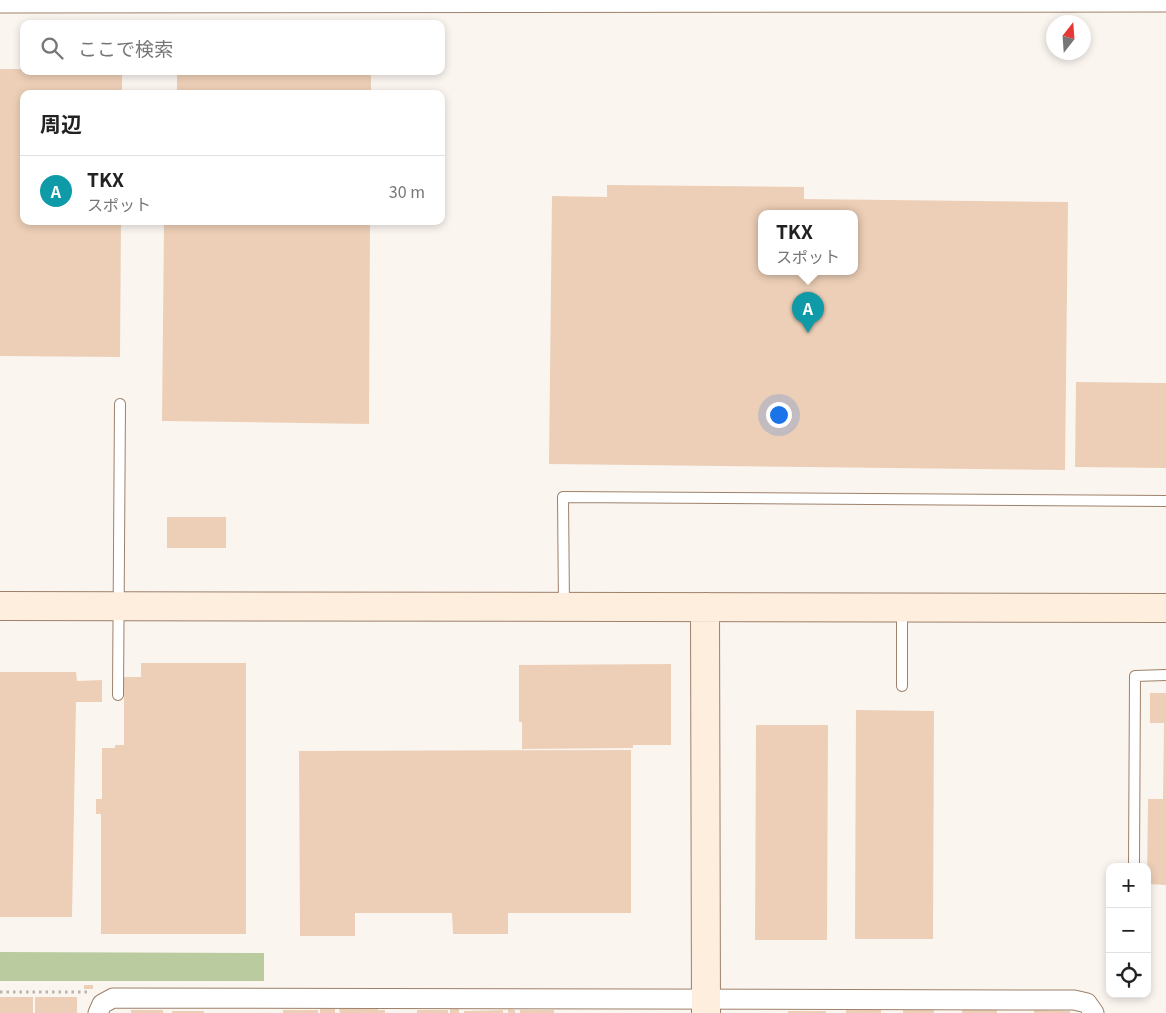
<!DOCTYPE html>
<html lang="ja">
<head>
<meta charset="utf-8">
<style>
  :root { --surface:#fff; --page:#f2f2f2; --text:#222; --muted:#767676; --line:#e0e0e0; --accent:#7c3aed }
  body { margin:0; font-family:Georgia,"Noto Sans JP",serif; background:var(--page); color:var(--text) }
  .controls { position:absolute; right:15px; bottom:15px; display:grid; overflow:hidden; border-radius:10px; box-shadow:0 2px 8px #0003 }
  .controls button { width:45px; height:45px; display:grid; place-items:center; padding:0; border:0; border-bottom:1px solid var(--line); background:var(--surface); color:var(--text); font:25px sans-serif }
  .compass { position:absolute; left:1046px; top:15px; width:45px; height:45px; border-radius:50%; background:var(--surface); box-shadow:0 2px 8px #0003; rotate:17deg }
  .you { position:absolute; left:778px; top:414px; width:18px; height:18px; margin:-12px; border:4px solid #fff; border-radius:50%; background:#1a73e8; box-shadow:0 0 0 8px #1a73e833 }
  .badge { display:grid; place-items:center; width:32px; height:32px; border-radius:50%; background:var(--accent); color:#fff; font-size:16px; font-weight:700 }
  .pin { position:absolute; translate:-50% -41px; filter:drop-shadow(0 1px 2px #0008) }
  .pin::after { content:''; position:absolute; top:26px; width:18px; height:15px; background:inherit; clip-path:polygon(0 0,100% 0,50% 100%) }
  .popup { position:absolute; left:758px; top:210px; width:100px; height:65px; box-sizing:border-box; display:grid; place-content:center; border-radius:10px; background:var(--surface); filter:drop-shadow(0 1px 4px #0005); font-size:16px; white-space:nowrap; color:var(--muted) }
  .popup b { font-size:19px; color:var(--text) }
  .popup::after { content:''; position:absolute; left:50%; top:100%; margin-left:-10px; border:10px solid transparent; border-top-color:var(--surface) }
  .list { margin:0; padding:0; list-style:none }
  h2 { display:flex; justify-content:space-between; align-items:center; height:65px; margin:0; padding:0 20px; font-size:21px }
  h2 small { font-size:16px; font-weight:400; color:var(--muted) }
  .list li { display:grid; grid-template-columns:32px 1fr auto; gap:15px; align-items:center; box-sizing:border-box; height:70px; padding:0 20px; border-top:1px solid var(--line) }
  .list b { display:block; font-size:19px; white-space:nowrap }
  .list p { margin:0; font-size:16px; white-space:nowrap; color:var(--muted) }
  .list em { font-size:16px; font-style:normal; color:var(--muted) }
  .icon { flex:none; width:28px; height:28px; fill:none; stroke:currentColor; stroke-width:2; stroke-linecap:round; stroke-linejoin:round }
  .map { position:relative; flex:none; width:1166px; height:1013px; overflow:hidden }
  .search { position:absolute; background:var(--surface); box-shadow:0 2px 8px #0003; left:20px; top:20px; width:425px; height:55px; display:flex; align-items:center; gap:12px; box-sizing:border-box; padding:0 18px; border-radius:10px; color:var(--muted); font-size:19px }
  .panel { position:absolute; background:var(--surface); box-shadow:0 2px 8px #0003; left:20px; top:90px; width:425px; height:135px; border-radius:10px }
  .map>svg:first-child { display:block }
  .green { fill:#b9cb9f }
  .building { fill:#edcfb7; fill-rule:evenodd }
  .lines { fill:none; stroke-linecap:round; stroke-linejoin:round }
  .lane-casing { stroke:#9d816a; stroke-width:12 }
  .street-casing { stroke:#9d816a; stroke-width:21 }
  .secondary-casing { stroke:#9d816a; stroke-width:30 }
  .path { stroke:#bbb3ac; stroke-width:3; stroke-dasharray:2.5 4; stroke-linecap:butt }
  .lane { stroke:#fff; stroke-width:10 }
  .street { stroke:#fff; stroke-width:19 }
  .secondary { stroke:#feeede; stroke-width:28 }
</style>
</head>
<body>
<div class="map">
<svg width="1166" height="1013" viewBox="0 0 1166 1013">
  <rect width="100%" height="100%" fill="#fbf5f0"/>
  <path class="green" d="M0 952 264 953V981H0Z"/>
  <path class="building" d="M0 69H24V71H122V94H24V221H121L120 357 0 356Z
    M177 71H371V94H177Z
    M607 185 804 187V199L1068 202 1065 470 549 464 552 196 607 197ZM762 214H854V272H762Z
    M164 221H370L369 424 162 421Z
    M1076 382 1166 383V468L1075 467Z
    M167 517H226V548H167Z
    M141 663H246V934H101V814H96V799H102V748H115V745H124V677H141Z
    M671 664V745H633V748L522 749V722H519V665Z
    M0 672H76L77 681 102 680V702H76L72 917H0Z
    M1150 693H1166V885L1147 884 1148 799H1163L1164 723H1150Z
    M856 710 934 711 933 939H855Z
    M756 725H828L827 940H755Z
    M631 750V913H508V934H453L452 913H355V936H300L299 751Z
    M84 985H93V989H84Z
    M0 997H33V1013H0Z
    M35 997H77V1013H35Z
    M378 1008V1010H385V1013H340L339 1009Z
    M903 1008H934V1013H903Z
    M320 1009H335V1013H320Z
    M450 1009H459V1013H450Z
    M508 1009 515 1010V1013H508Z
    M997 1009V1013H962V1010Z
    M131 1010H163V1013H131Z
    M283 1010H318V1013H283Z
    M417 1010H448V1013H417Z
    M503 1010V1013H464V1011Z
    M520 1010H554V1013H520Z
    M846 1010H881V1013H846Z
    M1034 1010 1070 1011V1013H1034Z
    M172 1011H204V1013H172Z
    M788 1011H826V1013H788Z"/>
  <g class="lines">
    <defs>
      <path id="lane" d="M564 606 563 497 1166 501
        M902 686V609
        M118 695 120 404
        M1134 867 1135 676 1166 675"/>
      <path id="street" d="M0 3 1166 2
        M98 1013 102 1004 113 998 1074 1000 1087 1003 1094 1013"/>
      <path id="secondary" d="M0 606 1166 608
        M705 607 706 1013"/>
    </defs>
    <use href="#lane" class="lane-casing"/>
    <use href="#street" class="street-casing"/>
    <use href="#secondary" class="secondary-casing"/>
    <path class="path" d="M0 992H87"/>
    <use href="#lane" class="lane"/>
    <use href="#street" class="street"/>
    <use href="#secondary" class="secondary"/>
  </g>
</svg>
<div class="controls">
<button>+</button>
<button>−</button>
<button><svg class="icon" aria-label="locate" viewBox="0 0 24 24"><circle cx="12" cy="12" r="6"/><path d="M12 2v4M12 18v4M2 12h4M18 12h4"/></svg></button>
</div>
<svg class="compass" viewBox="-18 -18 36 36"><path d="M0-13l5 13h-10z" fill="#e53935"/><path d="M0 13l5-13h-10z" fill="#767676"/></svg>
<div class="you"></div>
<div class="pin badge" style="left:808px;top:333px;background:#0f9aa8">A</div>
<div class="popup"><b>TKX</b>スポット</div>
<div class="search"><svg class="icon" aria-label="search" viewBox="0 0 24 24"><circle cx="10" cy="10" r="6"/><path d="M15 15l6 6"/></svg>ここで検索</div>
<section class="panel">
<h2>周辺<small></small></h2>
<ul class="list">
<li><span class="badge" style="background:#0f9aa8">A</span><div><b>TKX</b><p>スポット</p></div><em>30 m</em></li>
</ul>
</section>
</div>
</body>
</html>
